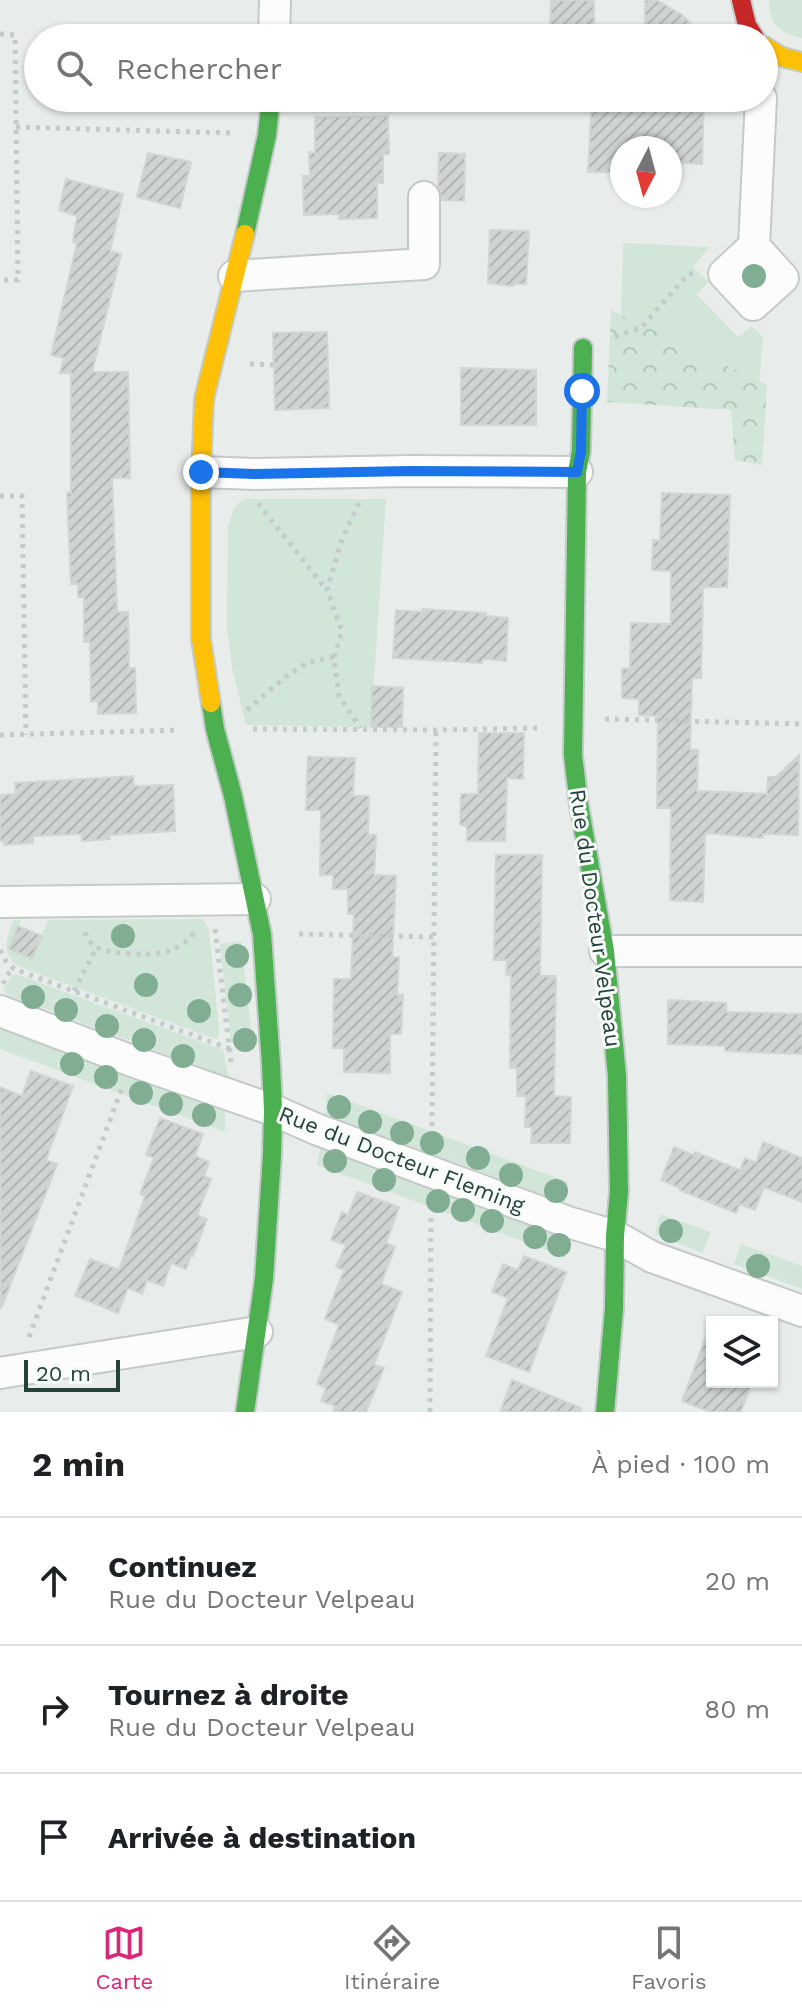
<!DOCTYPE html>
<html lang="fr">
<head>
<meta charset="utf-8">
<style>
  :root { --surface:#fff; --page:#f2f2f2; --text:#202124; --muted:#757577; --line:#e0e0e0; --accent:#db2777 }
  body { margin:0; font-family:"Work Sans",sans-serif; background:var(--page); color:var(--text) }
  .controls { position:absolute; right:24px; bottom:24px; display:grid; overflow:hidden; border-radius:0px; box-shadow:0 2px 6px #0004 }
  .controls button { width:72px; height:72px; display:grid; place-items:center; padding:0; border:0; border-bottom:2px solid var(--line); background:var(--surface); color:var(--text); font:40px sans-serif }
  .compass { position:absolute; left:610px; top:136px; width:72px; height:72px; border-radius:50%; background:var(--surface); box-shadow:0 2px 6px #0004; rotate:186deg }
  .scale { position:absolute; left:24px; bottom:20px; width:96px; box-sizing:border-box; padding-left:8px; border:4px solid #24423a; border-top:0; font-size:22px; line-height:28px; white-space:nowrap; color:#24423a; -webkit-text-stroke:6px #f7fbf9; paint-order:stroke }
  .stop { position:absolute; width:24px; height:24px; margin:-18px; border:6px solid #1a73e8; border-radius:50%; background:#fff }
  .stop.end { background:#1a73e8; border-color:#fff; box-shadow:0 2px 8px #0008 }
  .list { margin:0; padding:0; list-style:none }
  h2 { display:flex; justify-content:space-between; align-items:center; height:104px; margin:0; padding:0 32px; font-size:34px }
  h2 small { font-size:26px; font-weight:400; color:var(--muted) }
  .list li { display:grid; grid-template-columns:52px 1fr auto; gap:24px; align-items:center; box-sizing:border-box; height:128px; padding:0 32px; border-top:2px solid var(--line) }
  .list b { display:block; font-size:30px; white-space:nowrap }
  .list p { margin:0; font-size:26px; white-space:nowrap; color:var(--muted) }
  .list em { font-size:26px; font-style:normal; color:var(--muted) }
  .icon { flex:none; width:44px; height:44px; fill:none; stroke:currentColor; stroke-width:2; stroke-linecap:round; stroke-linejoin:round }
  .map { position:relative; flex:none; width:802px; height:1412px; overflow:hidden }
  .search { position:absolute; background:var(--surface); box-shadow:0 2px 6px #0004; left:24px; right:24px; top:24px; height:88px; display:flex; align-items:center; gap:20px; box-sizing:border-box; padding:0 28px; border-radius:44px; color:var(--muted); font-size:30px }
  .sheet { height:488px; background:var(--surface) }
  nav { display:flex; justify-content:space-around; align-items:center; box-sizing:border-box; height:112px; border-top:2px solid var(--line); background:var(--surface); font-size:22px; color:var(--muted) }
  nav a { display:grid; justify-items:center; gap:4px }
  nav .on { color:var(--accent) }
  .map>svg:first-child { display:block }
  .green { fill:#d1e6d8 }
  .forest { fill:url(#forest-crowns) }
  .building { fill:url(#building-hatch); stroke:#d1d6d4; stroke-width:2 }
  .lines { fill:none; stroke-linecap:round; stroke-linejoin:round }
  .street-casing { stroke:#c5cac8; stroke-width:34 }
  .fast-casing { stroke:#c3cbc8; stroke-width:22 }
  .slow-casing { stroke:#c3cbc8; stroke-width:22 }
  .jam-casing { stroke:#c3cbc8; stroke-width:22 }
  .path { stroke:#c3ccca; stroke-width:5; stroke-dasharray:4 6; stroke-linecap:butt }
  .street { stroke:#fcfcfc; stroke-width:30 }
  .fast { stroke:#4caf50; stroke-width:18 }
  .slow { stroke:#ffc107; stroke-width:18 }
  .jam { stroke:#c62828; stroke-width:18 }
  .tree { fill:#81ae93 }
  .route { stroke:#1a73e8; stroke-width:10 }
  .labels { text-anchor:middle; stroke-width:6; stroke-linejoin:round; paint-order:stroke }
  .street-label { font-size:22px; fill:#24423a; stroke:#f7fbf9 }
</style>
</head>
<body>
<div class="map">
<svg width="802" height="1412" viewBox="0 0 802 1412">
  <defs>
    <pattern id="forest-crowns" width="20" height="18" patternUnits="userSpaceOnUse" patternTransform="scale(2)"><rect width="20" height="18" fill="#d1e6d8"/><path d="M2 6a3 3 0 1 1 6 0M12 15a3 3 0 1 1 6 0" fill="none" stroke="#b3c6ba"/></pattern>
    <pattern id="building-hatch" width="6" height="6" patternUnits="userSpaceOnUse" patternTransform="scale(2)"><rect width="6" height="6" fill="#cfd4d2"/><path d="M-1 1l2-2M0 6l6-6M5 7l2-2" fill="none" stroke="#b2b7b5"/></pattern>
  </defs>
  <rect width="100%" height="100%" fill="#e8edeb"/>
  <path class="green" d="M769 0H802V38C779 33 769 24 769 0Z
    M623 243 709 247 693 267 709 282 696 294 738 337 751 326 763 337 758 399 619 390Z
    M244 499H386L371 727 246 725 233 673 227 630 228 525 234 508Z
    M202 919 209 929 219 1030 218 1040 17 966C0 950 7 940 13 920H21L9 949 32 958 48 920Z
    M241 941 253 1046 231 1043 220 944Z
    M12 975H19L223 1050 229 1078 6 994 4 989Z
    M0 1029 225 1108V1132L0 1049Z
    M327 1093 568 1182 565 1203 325 1114Z
    M320 1148 565 1237V1257L317 1165Z
    M660 1214 711 1232 702 1253 655 1234Z
    M741 1244 802 1266V1289L734 1264Z"/>
  <path class="forest" d="M611 310 767 385 762 465 735 460 731 410 607 402Z"/>
  <path class="building" d="M551 0H594V30H550Z
    M645 0H657L682 15 706 38H645Z
    M592 98H704L702 164 670 162V148H622L621 172H588Z
    M388 116 389 154H383V183H377V218L339 219V214L304 215 303 176H310L309 152 315 153V117Z
    M148 153 191 162 180 208 137 197Z
    M439 153 465 154 464 201 442 200 438 186Z
    M66 179 123 194 110 251 121 254 92 372H128L130 478H112L117 612H128L129 668H135L136 713 98 714V701L91 702 90 642H84V597H78V584H71L67 493H71V373H60L64 358 51 355 77 243 73 242 77 216 59 210Z
    M490 230 529 231 526 284H513V286L488 283Z
    M327 332 329 408 275 410 273 333Z
    M461 368 536 370V425H461Z
    M662 493 730 495 727 587H703L701 678H692L690 750H698L697 791 767 794 768 777H776L799 755 798 835 762 834 763 838 705 833 703 902 670 900 671 808H657L658 716 639 715V699L622 698V669L630 668 631 623 671 624V571L652 570 653 540 660 541Z
    M423 609 486 613V616L508 618 506 661 483 659 482 663 393 658 396 610 422 612Z
    M372 686 403 688 402 727H371Z
    M479 733H524L523 779 507 778 505 841H467V826L460 825 461 794H478Z
    M308 757 355 758 353 796H369L368 835H376L374 875 396 876 392 957H399L397 995H403L401 1034H390V1073L344 1072V1048H333L334 979H351L354 914H348V889H333V875H320L321 810H306Z
    M133 776 134 786 173 785 175 831 109 835 110 839 82 841V834L33 836V843L4 845V841H0V795L16 794 15 783Z
    M496 855H542L540 976H556L554 1096 571 1097 570 1143H531L532 1127H525L526 1096H517V1068H510L511 975H506L507 960H494Z
    M18 926 42 936 32 959 9 949Z
    M668 1000 726 1003V1012L802 1014V1054L725 1051V1046L668 1044Z
    M31 1071 73 1086 46 1160 57 1164 1 1309 0 1087 22 1096Z
    M160 1118 203 1134 195 1156 209 1162 204 1176 211 1179 197 1215 207 1219 193 1256 191 1255 186 1269 171 1263 163 1286 147 1280 142 1294 128 1288 118 1313 75 1296 90 1259 119 1270 145 1196 140 1194 154 1158 146 1155Z
    M763 1142 802 1158V1202L764 1187 755 1210 740 1204 736 1213 680 1190V1188L661 1180 674 1147 693 1155 695 1152 740 1170 745 1158 756 1163Z
    M357 1192 399 1207 386 1243 395 1247 381 1284 402 1292 374 1365 384 1368 366 1412H333L335 1406 321 1401 326 1388 317 1384 339 1325 325 1319 344 1270 336 1267 346 1245 331 1240 342 1212 348 1215Z
    M524 1256 566 1272 529 1372 486 1356 508 1298 492 1292 503 1264 518 1270Z
    M709 1329 712 1330V1382H752L741 1412H710L682 1401Z
    M512 1380 581 1408V1412H500Z"/>
  <g class="lines">
    <defs>
      <path id="street" d="M274 38 275 0
        M754 246 724 274 753 305 783 278 754 246 761 98
        M234 276 424 264V197
        M201 472 255 474 410 471 577 472
        M0 902 255 899
        M605 951H802
        M0 1011 132 1061 273 1110 316 1129 442 1176 571 1223 615 1236 652 1257 802 1311
        M0 1373 257 1332"/>
      <path id="fast" d="M245 234 267 135 271 98
        M583 348 581 451 577 472 573 755 579 805 605 951 617 1076 619 1192 615 1236 614 1309 605 1412
        M211 703 215 729 233 796 262 934 271 1064 273 1110 272 1155 264 1279 245 1412"/>
      <path id="slow" d="M764 46 782 57 802 62
        M211 703 201 639V472L204 399 245 234"/>
      <path id="jam" d="M741 0 747 25 755 38"/>
    </defs>
    <use href="#street" class="street-casing"/>
    <use href="#fast" class="fast-casing"/>
    <use href="#slow" class="slow-casing"/>
    <use href="#jam" class="jam-casing"/>
    <path class="path" d="M0 34 15 35 18 280H0
      M16 127 231 133
      M615 337 642 327 688 274H695
      M250 364 273 365
      M0 496H22L26 735
      M259 503 260 506 326 589
      M359 503 342 539 327 590 342 631 334 657 339 696 360 728
      M247 710 285 677 309 662 334 657
      M605 719 802 724
      M253 729 436 730 539 728
      M0 735 179 730
      M215 929 231 1062
      M85 932C87 938 90 943 96 947 110 954 145 956 160 953 175 951 190 941 197 928
      M299 934 434 937
      M0 950 6 961 14 969 233 1050
      M3 984 9 973 14 969
      M74 991 97 947
      M432 1126 436 730
      M29 1337 122 1088
      M430 1412 431 1212"/>
    <use href="#street" class="street"/>
    <use href="#fast" class="fast"/>
    <use href="#slow" class="slow"/>
    <use href="#jam" class="jam"/>
  </g>
  <g class="tree">
    <circle cx="754" cy="276" r="12"/>
    <circle cx="123" cy="936" r="12"/>
    <circle cx="237" cy="956" r="12"/>
    <circle cx="146" cy="985" r="12"/>
    <circle cx="240" cy="995" r="12"/>
    <circle cx="33" cy="997" r="12"/>
    <circle cx="66" cy="1010" r="12"/>
    <circle cx="199" cy="1011" r="12"/>
    <circle cx="107" cy="1026" r="12"/>
    <circle cx="144" cy="1040" r="12"/>
    <circle cx="245" cy="1040" r="12"/>
    <circle cx="183" cy="1056" r="12"/>
    <circle cx="72" cy="1064" r="12"/>
    <circle cx="106" cy="1077" r="12"/>
    <circle cx="141" cy="1093" r="12"/>
    <circle cx="171" cy="1104" r="12"/>
    <circle cx="339" cy="1107" r="12"/>
    <circle cx="204" cy="1115" r="12"/>
    <circle cx="370" cy="1122" r="12"/>
    <circle cx="402" cy="1133" r="12"/>
    <circle cx="432" cy="1143" r="12"/>
    <circle cx="478" cy="1158" r="12"/>
    <circle cx="335" cy="1161" r="12"/>
    <circle cx="511" cy="1175" r="12"/>
    <circle cx="384" cy="1180" r="12"/>
    <circle cx="556" cy="1191" r="12"/>
    <circle cx="438" cy="1201" r="12"/>
    <circle cx="463" cy="1210" r="12"/>
    <circle cx="492" cy="1221" r="12"/>
    <circle cx="671" cy="1231" r="12"/>
    <circle cx="535" cy="1237" r="12"/>
    <circle cx="559" cy="1245" r="12"/>
    <circle cx="758" cy="1266" r="12"/>
  </g>
  <g class="lines">
    <path class="route" d="M201 472 255 474 410 471 577 472 581 451 582 391"/>
  </g>
  <g class="labels">
    <g class="street-label">
      <text transform="translate(596 918) rotate(82)" y="8">Rue du Docteur Velpeau</text>
      <text transform="translate(402 1159) rotate(21)" y="8">Rue du Docteur Fleming</text>
    </g>
  </g>
</svg>
<div class="controls">
<button><svg class="icon" aria-label="layers" viewBox="0 0 24 24"><path d="M12 4l9 5-9 5-9-5zM3 14l9 5 9-5"/></svg></button>
</div>
<svg class="compass" viewBox="-18 -18 36 36"><path d="M0-13l5 13h-10z" fill="#e53935"/><path d="M0 13l5-13h-10z" fill="#757577"/></svg>
<div class="scale">20 m</div>
<div class="stop" style="left:582px;top:391px"></div>
<div class="stop end" style="left:201px;top:472px"></div>
<div class="search"><svg class="icon" aria-label="search" viewBox="0 0 24 24"><circle cx="10" cy="10" r="6"/><path d="M15 15l6 6"/></svg>Rechercher</div>
</div>
<section class="sheet">
<h2>2 min<small>À pied · 100 m</small></h2>
<ul class="list">
<li><svg class="icon" aria-label="ahead" viewBox="0 0 24 24"><path d="M12 20V5M6 11l6-6 6 6"/></svg><div><b>Continuez</b><p>Rue du Docteur Velpeau</p></div><em>20 m</em></li>
<li><svg class="icon" aria-label="right" viewBox="0 0 24 24"><path d="M7 20v-9h11M14 6l5 5-5 5"/></svg><div><b>Tournez à droite</b><p>Rue du Docteur Velpeau</p></div><em>80 m</em></li>
<li><svg class="icon" aria-label="arrive" viewBox="0 0 24 24"><path d="M6 21V4h12l-3 4 3 4H6"/></svg><div><b>Arrivée à destination</b></div></li>
</ul>
</section>
<nav>
<a class="on"><svg class="icon" aria-label="map" viewBox="0 0 24 24"><path d="M3 6l6-2 6 2 6-2v14l-6 2-6-2-6 2zM9 4v14M15 6v14"/></svg>Carte</a>
<a><svg class="icon" aria-label="directions" viewBox="0 0 24 24"><path d="M12 3l9 9-9 9-9-9zM9 14v-3h6M13 9l2 2-2 2"/></svg>Itinéraire</a>
<a><svg class="icon" aria-label="saved" viewBox="0 0 24 24"><path d="M7 4h10v16l-5-4-5 4z"/></svg>Favoris</a>
</nav>
</body>
</html>
